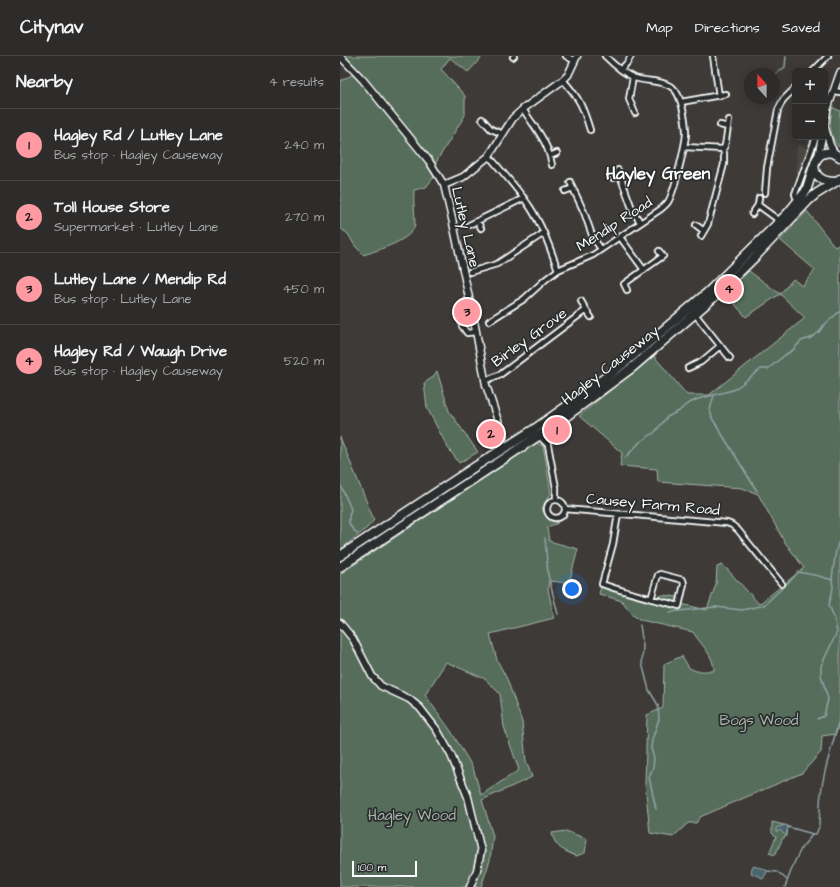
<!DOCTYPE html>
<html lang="en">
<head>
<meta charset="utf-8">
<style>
  :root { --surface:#2e2c2a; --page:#3a3836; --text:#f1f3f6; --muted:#a7a7a8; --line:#494847; --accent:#ff9aa2 }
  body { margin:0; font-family:"Architects Daughter",sans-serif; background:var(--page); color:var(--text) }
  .controls { position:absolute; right:12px; top:12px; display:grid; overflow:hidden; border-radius:6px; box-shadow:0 2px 10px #0003 }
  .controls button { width:36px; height:36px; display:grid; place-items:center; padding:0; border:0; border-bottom:1px solid var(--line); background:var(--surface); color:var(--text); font:20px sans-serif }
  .compass { position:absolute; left:404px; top:12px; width:36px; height:36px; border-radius:50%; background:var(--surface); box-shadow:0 2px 10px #0003; rotate:339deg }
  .scale { position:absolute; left:12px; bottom:10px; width:65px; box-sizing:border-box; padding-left:4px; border:2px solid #fff; border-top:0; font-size:11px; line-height:14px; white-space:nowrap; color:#fff; -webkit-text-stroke:3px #2a2d2e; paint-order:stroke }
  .you { position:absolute; left:232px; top:533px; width:14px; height:14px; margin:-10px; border:3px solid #fff; border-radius:50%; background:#1a73e8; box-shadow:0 0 0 6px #1a73e833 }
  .badge { display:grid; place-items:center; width:26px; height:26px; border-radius:50%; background:var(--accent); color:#111; font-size:13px; font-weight:700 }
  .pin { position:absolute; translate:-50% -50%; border:2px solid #fff; box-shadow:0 1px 4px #0006 }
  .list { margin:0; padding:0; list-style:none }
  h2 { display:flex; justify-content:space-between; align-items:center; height:52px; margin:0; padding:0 16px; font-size:17px }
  h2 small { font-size:13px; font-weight:400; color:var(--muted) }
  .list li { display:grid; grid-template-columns:26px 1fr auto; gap:12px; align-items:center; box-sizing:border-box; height:72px; padding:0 16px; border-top:1px solid var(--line) }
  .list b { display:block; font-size:15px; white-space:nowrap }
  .list p { margin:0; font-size:13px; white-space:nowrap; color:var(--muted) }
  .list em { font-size:13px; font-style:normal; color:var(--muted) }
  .map { position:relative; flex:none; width:500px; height:831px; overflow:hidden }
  header { display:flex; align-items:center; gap:24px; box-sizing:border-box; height:56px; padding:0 20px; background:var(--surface); border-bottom:1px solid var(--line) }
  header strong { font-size:19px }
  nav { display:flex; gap:22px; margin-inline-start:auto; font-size:14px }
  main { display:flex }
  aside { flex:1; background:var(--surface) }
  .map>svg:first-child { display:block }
  .built { fill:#4e4743 }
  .green { fill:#556d5a; stroke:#aab6ac; fill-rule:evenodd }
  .water { fill:#49666d; stroke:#92a3a7 }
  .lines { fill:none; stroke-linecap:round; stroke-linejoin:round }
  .stream { stroke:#92a3a7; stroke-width:1.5 }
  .street-casing { stroke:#fff; stroke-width:8 }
  .secondary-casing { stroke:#fff; stroke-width:9 }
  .highway-casing { stroke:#fff; stroke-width:11 }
  .street { stroke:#2a2d2e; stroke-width:4.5 }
  .secondary { stroke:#2a2d2e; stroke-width:6 }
  .highway { stroke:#2a2d2e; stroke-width:8 }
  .labels { text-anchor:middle; stroke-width:3.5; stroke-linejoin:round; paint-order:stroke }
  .street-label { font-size:15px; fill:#fff; stroke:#2a2d2e }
  .park-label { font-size:15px; fill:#aab6ac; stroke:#2a2d2e }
  .quarter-label { font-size:17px; font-weight:bold; fill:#fff; stroke:#2a2d2e }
</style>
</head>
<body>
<header>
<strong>Citynav</strong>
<nav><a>Map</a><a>Directions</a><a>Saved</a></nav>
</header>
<main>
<aside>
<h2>Nearby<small>4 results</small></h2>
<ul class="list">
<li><span class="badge">1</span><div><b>Hagley Rd / Lutley Lane</b><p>Bus stop · Hagley Causeway</p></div><em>240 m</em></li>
<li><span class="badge">2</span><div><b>Toll House Store</b><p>Supermarket · Lutley Lane</p></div><em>270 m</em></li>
<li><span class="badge">3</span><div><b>Lutley Lane / Mendip Rd</b><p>Bus stop · Lutley Lane</p></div><em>450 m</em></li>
<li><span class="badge">4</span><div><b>Hagley Rd / Waugh Drive</b><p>Bus stop · Hagley Causeway</p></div><em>520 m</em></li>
</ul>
</aside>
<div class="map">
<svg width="500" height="831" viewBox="0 0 500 831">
  <rect width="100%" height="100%" fill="#3d3a38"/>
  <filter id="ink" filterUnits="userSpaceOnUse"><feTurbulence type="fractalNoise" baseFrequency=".025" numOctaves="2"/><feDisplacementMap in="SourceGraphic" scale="8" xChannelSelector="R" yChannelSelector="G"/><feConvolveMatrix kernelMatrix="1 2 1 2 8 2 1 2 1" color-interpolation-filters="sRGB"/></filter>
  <g filter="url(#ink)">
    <path class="built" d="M457 89 469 92 463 111 459 117 456 116Z"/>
    <path class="green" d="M4 0H143L128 16 110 2 101 13 125 40V59L95 108 42 42Z
      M14 18 50 58 87 105 95 120 86 131 74 134C73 146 75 157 75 168 74 184 37 194 24 199L15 190 8 178 0 172V25Z
      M492 51 500 55V92C488 81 490 66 492 51Z
      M467 155 495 191 500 188V664L496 678 482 680 481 696 462 717 360 761 356 767H348L333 781 310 777 305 727 307 659 323 652 324 608 342 600 349 612 356 615H374C374 599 361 589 353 576L301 564 294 560 282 545 259 538 261 531 307 545 322 539 337 541 341 548 367 554 376 528 377 511 382 509 385 511 419 548 464 512 444 485 418 438 402 432 318 426 317 413 280 410 282 397 239 360 313 299 347 339H369L465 262 440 238 406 261 385 237 409 215 440 238 453 223 462 230 475 214 440 184Z
      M97 315 109 355 138 396 119 407 108 392 87 352 84 327 92 322Z
      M0 381 34 464 27 472 0 494Z
      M197 387 203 390 205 400 211 438 206 445 202 453 210 465 218 467 207 471 209 485 238 493 229 527 209 525 208 533 214 562 150 578 157 604 167 623 182 666 186 705 192 721 175 729 142 744 153 780 150 804 141 831H0V573L10 585 30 622 41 633 70 647 74 643 42 628 34 619 15 582 0 562V518ZM106 606 145 623 160 638 164 671 179 714 141 739 133 712 111 675 85 639Z
      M432 766 448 770 447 780 443 782 435 799 429 797 436 781 432 777Z
      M226 775 247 783 245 797 236 800C223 794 215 792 212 777Z"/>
    <path class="water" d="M445 769 448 770V771L446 780 440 774 438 776 436 775V772Z
      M413 810 425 813 427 816 423 823 419 820 412 818 411 814Z"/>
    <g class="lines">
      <path class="stream" d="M434 19 445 11 446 0
        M374 339 370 354 372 362 417 435
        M285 402 300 386 315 376 327 361 339 355 347 348 358 343 393 334 399 330 421 313H428L445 299 453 294 461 285 471 282 479 276 483 270 500 255
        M0 428 11 453C7 465 8 470 18 478
        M205 482 208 519 218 558
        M330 556 376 551 402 554 424 549 452 523 458 516 479 520 492 524
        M300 569 303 590 302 607 309 634 318 649 319 663 312 684 311 692 314 703 313 711 309 721 316 753
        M477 663 484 660 488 643 481 619V610L497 576 494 561 489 549 493 532 492 522 496 494 500 482
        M480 750C481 719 493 690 500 660
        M479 769 480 752
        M448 771 473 778
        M427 815 437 816
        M439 817 447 824
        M445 831 454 807 462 791 473 778H476L479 771"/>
      <defs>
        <path id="street" d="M226 0 235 5
          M373 0 379 40
          M173 1 174 0
          M281 13 287 7 291 0
          M473 15 488 0
          M293 21 289 43 295 57
          M223 24C240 43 243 51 250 74
          M494 35 500 36
          M341 46 386 38
          M183 53C196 74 207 83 212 109
          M142 63 151 73 163 78
          M380 69 388 71
          M344 91 383 93 384 98V108L368 168 361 180
          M383 93 385 90 389 64
          M149 100C163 117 178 133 190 151 203 171 210 192 218 214
          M210 100 217 97
          M278 114 293 155 300 166
          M273 122 280 120
          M230 126 244 156 253 182 261 193
          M225 135 233 132
          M425 137 427 112 438 54 443 44 455 32
          M459 144 456 141 455 138 476 81
          M418 149 419 142
          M412 158 418 149 440 165
          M137 165 141 172
          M129 169 184 142
          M356 169 364 175
          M280 181 304 214
          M130 216 157 208 204 177
          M287 234 284 228 323 200 319 195
          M246 254 251 261
          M355 258 390 302
          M149 265 184 243 206 223 218 214 253 199 321 153C323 151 326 149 328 146 334 137 345 90 346 78 346 67 342 39 333 32 323 24 307 26 295 22 284 18 273 8 265 0
          M122 270 127 277 136 276
          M348 312 361 306 380 290
          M145 325 161 318 246 254 241 245
          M196 381 201 382 208 389 206 381 208 374
          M208 389 216 432V443
          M207 453a9 9 0 1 1 18 0a9 9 0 1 1-18 0Z
          M225 453 387 467 392 469 398 474 442 528
          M278 458 273 488 262 528C287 537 313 543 339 550L344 528 343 524 320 518 318 519 311 543"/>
        <path id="secondary" d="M0 0 23 24 89 105 104 129 113 167 135 270 146 329 163 380 161 394
          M485 67 487 54 500 17
          M485 72 490 89 495 98
          M478 100 482 81
          M104 129 123 121 149 100 173 62 183 53 223 24 228 19 237 0
          M0 567 13 583 32 620 41 630 69 643 80 652 97 674 111 699 128 741 141 795 137 814 130 831"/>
        <path id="highway" d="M494 126C460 125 476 83 500 101
          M0 500 136 410 193 374 241 340 288 304 368 236 448 157 466 135 474 110
          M0 511 209 373 293 311 373 242 416 200 469 144 476 138 500 123"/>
      </defs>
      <use href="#street" class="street-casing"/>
      <use href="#secondary" class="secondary-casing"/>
      <use href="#highway" class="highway-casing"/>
      <use href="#street" class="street"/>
      <use href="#secondary" class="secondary"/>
      <use href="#highway" class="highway"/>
    </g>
  </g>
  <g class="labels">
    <g class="street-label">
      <text transform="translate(274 168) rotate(-33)" y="5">Mendip Road</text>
      <text transform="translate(126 171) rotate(77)" y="5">Lutley Lane</text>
      <text transform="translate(189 281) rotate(-36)" y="5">Birley Grove</text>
      <text transform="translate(270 309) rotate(-38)" y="5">Hagley Causeway</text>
      <text transform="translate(313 448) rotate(5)" y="5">Causey Farm Road</text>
    </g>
    <g class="park-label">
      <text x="419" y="669">Bogs Wood</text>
      <text x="72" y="764">Hagley Wood</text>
    </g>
    <g class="quarter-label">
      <text x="318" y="123">Hayley Green</text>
    </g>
  </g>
</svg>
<div class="controls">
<button>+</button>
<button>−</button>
</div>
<svg class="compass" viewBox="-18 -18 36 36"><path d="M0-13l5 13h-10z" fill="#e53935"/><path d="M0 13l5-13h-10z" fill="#a7a7a8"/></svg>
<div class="scale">100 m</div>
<div class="you"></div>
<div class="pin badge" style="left:217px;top:374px">1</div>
<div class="pin badge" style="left:151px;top:378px">2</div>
<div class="pin badge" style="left:127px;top:256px">3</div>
<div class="pin badge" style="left:389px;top:233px">4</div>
</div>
</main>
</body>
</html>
